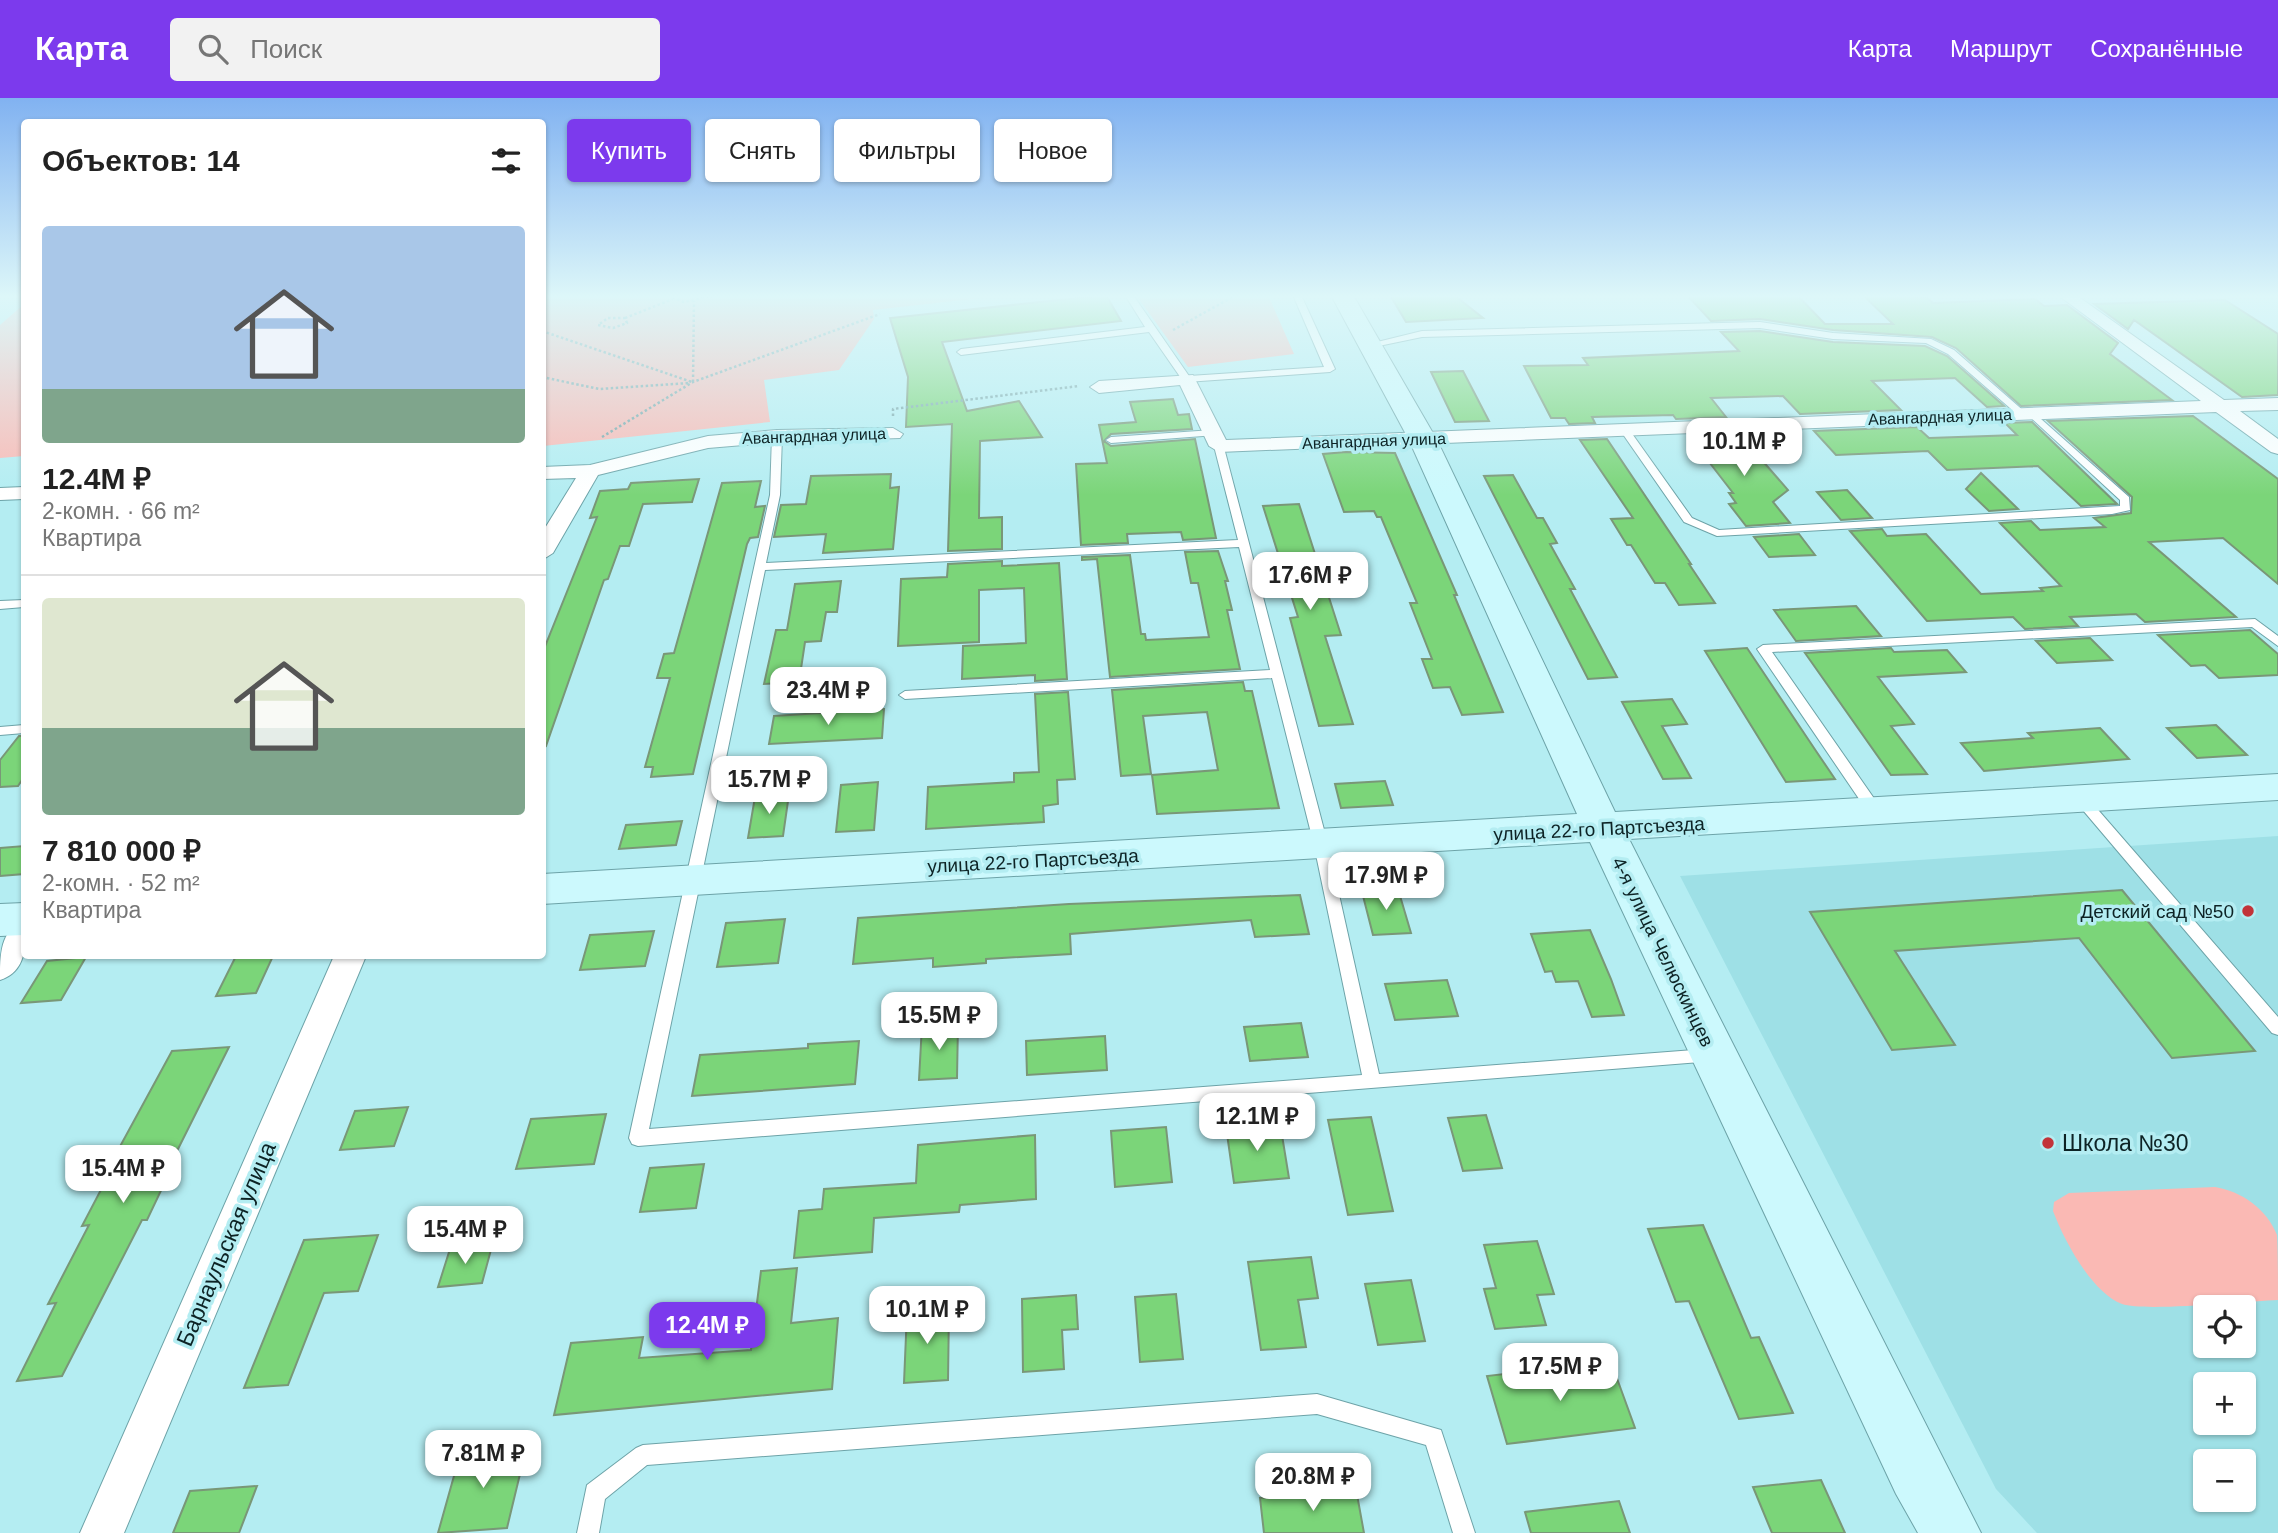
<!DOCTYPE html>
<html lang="ru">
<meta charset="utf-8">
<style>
:root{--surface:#fff;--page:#f2f2f2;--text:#222;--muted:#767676;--line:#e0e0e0;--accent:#7c3aed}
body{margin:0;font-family:Helvetica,sans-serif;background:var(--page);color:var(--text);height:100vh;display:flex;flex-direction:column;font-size:26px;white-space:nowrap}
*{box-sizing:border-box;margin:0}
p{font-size:23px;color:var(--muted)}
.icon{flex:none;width:38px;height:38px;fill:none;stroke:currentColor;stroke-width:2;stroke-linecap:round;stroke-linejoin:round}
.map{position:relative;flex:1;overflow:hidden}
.sheet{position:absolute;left:21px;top:21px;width:525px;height:840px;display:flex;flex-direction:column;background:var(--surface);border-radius:7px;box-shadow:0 2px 5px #0004}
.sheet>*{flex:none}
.top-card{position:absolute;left:567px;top:21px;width:665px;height:63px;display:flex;gap:14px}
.fabs{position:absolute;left:2193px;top:1197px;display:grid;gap:14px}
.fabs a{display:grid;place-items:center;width:63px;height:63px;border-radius:7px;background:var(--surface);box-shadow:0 2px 5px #0004;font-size:35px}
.price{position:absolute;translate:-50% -60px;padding:0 16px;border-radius:14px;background:#fff;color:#222;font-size:23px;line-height:46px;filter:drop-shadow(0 2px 4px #0008)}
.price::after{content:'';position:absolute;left:50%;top:42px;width:21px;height:16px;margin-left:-10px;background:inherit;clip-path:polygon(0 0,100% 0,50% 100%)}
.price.current{background:var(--accent);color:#fff}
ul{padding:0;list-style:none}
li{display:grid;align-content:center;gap:14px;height:371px;padding:0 21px}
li+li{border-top:2px solid var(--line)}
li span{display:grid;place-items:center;height:217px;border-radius:7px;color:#555}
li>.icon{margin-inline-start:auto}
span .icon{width:126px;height:126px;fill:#fffc;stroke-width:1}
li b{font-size:30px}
h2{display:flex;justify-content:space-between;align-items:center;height:84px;padding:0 21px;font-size:30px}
.chip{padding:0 24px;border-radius:7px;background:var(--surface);box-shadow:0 2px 5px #0004;font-size:24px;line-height:63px}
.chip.current{background:var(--accent);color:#fff}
header{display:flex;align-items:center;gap:42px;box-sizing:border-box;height:98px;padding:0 35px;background:var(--accent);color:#fff}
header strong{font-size:33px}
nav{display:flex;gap:38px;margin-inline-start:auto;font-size:24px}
.search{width:490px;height:63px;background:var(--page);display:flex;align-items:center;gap:18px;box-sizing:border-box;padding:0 24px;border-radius:7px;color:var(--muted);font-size:26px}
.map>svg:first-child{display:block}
.built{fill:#9ee0e6;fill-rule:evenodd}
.green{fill:#fab9b4}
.building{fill:#7bd579;stroke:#799777;stroke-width:2}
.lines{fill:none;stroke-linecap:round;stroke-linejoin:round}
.lane-casing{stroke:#6da3a8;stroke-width:2}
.street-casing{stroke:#6da3a8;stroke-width:2}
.secondary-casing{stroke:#6da3a8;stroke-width:2}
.path{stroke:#78a5a9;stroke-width:2.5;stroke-dasharray:2.5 2.5;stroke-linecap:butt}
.lane{fill:#fff;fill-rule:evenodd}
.street{fill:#fff;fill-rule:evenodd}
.secondary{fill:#ccf9fd;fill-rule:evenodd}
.poi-dot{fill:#c23339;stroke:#b4edf2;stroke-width:2.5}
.labels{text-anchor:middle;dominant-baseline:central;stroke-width:7;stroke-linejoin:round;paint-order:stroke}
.far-street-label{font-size:16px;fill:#0d2325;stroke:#b4edf2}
.street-label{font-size:19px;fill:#0d2325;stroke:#b4edf2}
.poi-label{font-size:19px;fill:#0d2325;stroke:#b4edf2;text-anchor:end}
.near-poi-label{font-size:23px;fill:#0d2325;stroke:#b4edf2;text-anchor:start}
.near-street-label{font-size:23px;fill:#0d2325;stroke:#b4edf2}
</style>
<header>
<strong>Карта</strong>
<div class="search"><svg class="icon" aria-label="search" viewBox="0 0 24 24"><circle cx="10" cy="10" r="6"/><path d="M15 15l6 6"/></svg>Поиск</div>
<nav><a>Карта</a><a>Маршрут</a><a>Сохранённые</a></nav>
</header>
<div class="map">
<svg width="2278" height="1435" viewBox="0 0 2278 1435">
<rect width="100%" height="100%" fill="#b4edf2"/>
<!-- built -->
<path class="built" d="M2278,738V1435H2037L1996,1391L1680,778ZM2205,1209H2244V1248H2205ZM2205,1286H2244V1325H2205ZM2205,1363H2244V1402H2205Z"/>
<!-- green -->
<path class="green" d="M542,197H1008L873,212L874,221L839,272L764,282L770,324L543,348Z
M1136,197H1268L1294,256L1188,269Z
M24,206V358L0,360V227Z
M2215,1089C2241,1093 2267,1111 2277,1137C2278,1150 2278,1186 2278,1202C2247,1203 2145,1214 2122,1206C2091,1194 2064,1142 2053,1113L2054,1104L2069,1095Z"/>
<!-- building -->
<path class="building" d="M1106,197L1121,223L942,244L967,313L1019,303L1042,339L980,343L979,420L1002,419V451L948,453L952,326L906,329L908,279L890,220Z
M1390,197H1454L1483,220L1406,224Z
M1687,197H1797L1825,226H1893L1863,197L1926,199L1933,205L2035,201L2044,208L2067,207L2118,245L2110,256L2172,302L2021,308L1956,250L1932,239L1833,232L1760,221L1711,223Z
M2225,202L2278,236V297L2242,299L2134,222L2128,231L2094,206Z
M1760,233L1833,244L1925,248L1947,258L2004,308L1987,309L1955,280L1872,283L1901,312L1800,316L1783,298L1711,300L1726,319L1676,321L1673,317L1592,319L1595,325L1569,326L1565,320H1551L1524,268L1588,267L1583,260L1739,253L1721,234Z
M1463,273L1489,323L1455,324L1431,274Z
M1173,301L1178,317L1189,316L1192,331L1111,336L1104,343L1111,348L1195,341L1216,440L1183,442L1181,434L1127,436L1128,445L1081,447L1076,366L1107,365L1099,327L1136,324L1130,304Z
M2193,318L2278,381V486L2223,440L2149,444L2236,519L2145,524L2136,516L2070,519L2078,528L2025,531L2013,519L1927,523L1850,433L1882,431L1887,438L1926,436L1981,496L2043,493L2040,490L2061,488L2000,425L2031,423L2040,432L2105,429L2094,420L2131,415L2132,399L2048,323Z
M2032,324L2117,406L2081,408L2038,368L1947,372L1928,353L1836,357L1814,333L1917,329L1929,340L2017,337L2005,325Z
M1739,336L1788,392L1773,404L1790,425L1746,428L1729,406L1736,405L1729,395H1733L1689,338Z
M1607,341L1691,466H1689L1715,505L1679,507L1665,485H1655L1631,447H1627L1611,421L1633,420L1580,342Z
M1346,354L1395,355L1457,497H1454L1503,614L1462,617L1450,589L1433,590L1422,561H1432L1410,505H1417L1381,419H1377L1374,413L1344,414L1323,356Z
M1981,375L2018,411L1989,413L1966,391Z
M891,376L890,390L899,389L893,451L823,455L826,436L774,439L781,407L806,406L811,378Z
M1513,377L1537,420H1543L1557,445L1550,446L1575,491H1570L1617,579L1588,581L1484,378Z
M699,381L692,404L643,406L629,448H620L608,481L604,482L546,648L542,647V556L597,419L590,420L600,393L628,391L631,385Z
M761,383L755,409L765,408L758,439L750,440L747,446L693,676L651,679L653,669H645L670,580H657L664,556L674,555L722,385Z
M1847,392L1872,420L1841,422L1817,394Z
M1299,406L1341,537L1325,538L1353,626L1319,628L1290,520L1298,519L1263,408Z
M1799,436L1815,457L1769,459L1754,439Z
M1218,453L1228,483H1225L1232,512H1227L1240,571L1110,579L1097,461L1082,462V459L1130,457L1141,536H1145L1146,542L1209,539L1198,485H1191L1185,454Z
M1002,463V468L1059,465L1067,581L1035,583V577L962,581L963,548L1026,545L1024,490L979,492V544L898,548L901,481L947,479L948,466Z
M841,483L837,514H826L821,543L805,544L799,584L764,586L776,532H787L795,486Z
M1856,508L1881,538L1796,543L1774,512Z
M2250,532L2278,556V577L2219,580L2205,567L2191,568L2158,537Z
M2090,540L2112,562L2057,565L2036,543Z
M1747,550L1816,653L1835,681L1786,684L1705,553Z
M1891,550L1894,554L1947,552L1966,574L1878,579L1914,626L1891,628L1927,676L1891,677L1805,555Z
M1243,584L1245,593H1252L1279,710L1157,716L1152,677L1218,672L1207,614L1143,618L1151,676L1121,678L1112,592Z
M1068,594L1075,681L1057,682L1058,706L1043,708L1044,724L926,731L928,689L1014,684V675L1039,674L1035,596Z
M1672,601L1687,626L1662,628L1691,680L1663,681L1622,604Z
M884,611L882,640L769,646L774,618Z
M2216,627L2247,657L2197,660L2167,630Z
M2100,630L2129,661L1984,673L1961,645L2033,640L2028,635Z
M24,638V679L18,688L0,689V662L19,638Z
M1385,683L1393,707L1341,710L1335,686Z
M878,684L874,732L836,734L841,687Z
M789,696L783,738L748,740L755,699Z
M682,723L676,747L619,751L626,727Z
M24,748V776L0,778V750Z
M1398,791L1411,835L1373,837L1362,794Z
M2122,792L2255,953L2172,960L2079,840L1895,853L1955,947L1892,952L1810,814Z
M1300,797L1309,836L1255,839L1251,822L1070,836L1071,856L986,861V865L933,869V860L853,866L858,820L1069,806Z
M785,821L778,865L717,869L726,825Z
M1590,832L1611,881L1624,917L1592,919L1578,883L1556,884L1552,873L1545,874L1531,836Z
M654,833L645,868L580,872L590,837Z
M236,858H273L256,895L216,898Z
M86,859L61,902L21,905L47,863Z
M1447,882L1458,918L1395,922L1385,886Z
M958,925L957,980L919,982L922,927Z
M1301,925L1308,959L1250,963L1244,929Z
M1105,938L1107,972L1027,977L1026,943Z
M859,943L855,986L692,998L700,957L808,950V946Z
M229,949L162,1083L166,1082L147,1122H142L62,1278L17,1283L56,1205L48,1206L89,1127L82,1128L115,1065H111L172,953Z
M408,1009L394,1048L340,1052L355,1013Z
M606,1016L594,1066L516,1071L531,1021Z
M1486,1017L1502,1070L1463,1073L1448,1020Z
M1371,1019L1393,1113L1348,1117L1328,1022Z
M1280,1025L1289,1080L1234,1085L1226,1029Z
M1166,1029L1172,1084L1115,1089L1111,1033Z
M1035,1037L1036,1101L960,1107L959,1114L874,1120L872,1154L794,1160L799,1113L822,1111L824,1091L916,1085L918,1047Z
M704,1066L696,1110L640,1114L650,1070Z
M1703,1127L1751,1240L1759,1239L1793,1315L1739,1321L1689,1203L1676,1204L1648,1131Z
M378,1137L358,1193L324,1195L288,1287L244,1290L304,1142Z
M1537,1143L1554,1196L1537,1197L1546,1227L1495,1231L1484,1191L1496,1190L1484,1147Z
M492,1148L482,1185L438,1189L450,1151Z
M1311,1159L1318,1200L1298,1202L1306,1249L1261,1252L1248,1164Z
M797,1170L791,1225L838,1220L832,1291L554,1317L571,1245L643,1239L639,1260L751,1252L761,1173Z
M1411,1182L1425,1243L1378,1247L1365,1186Z
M1176,1196L1183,1261L1140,1264L1135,1199Z
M1076,1197L1078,1231L1062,1232L1064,1271L1023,1274L1022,1201Z
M949,1211L948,1282L904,1285L907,1214Z
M1611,1264L1635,1330L1507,1346L1487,1278Z
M527,1347L507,1430L438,1435L461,1353Z
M1821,1382L1845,1435H1772L1753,1389Z
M257,1388L239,1435H173L190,1393Z
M1356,1391L1364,1435H1264L1260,1400Z
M1619,1403L1630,1435H1531L1525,1414Z"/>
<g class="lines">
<defs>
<path id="lane" d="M1125,197H1133L1189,278L1324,269L1293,197H1301L1335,271L1330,274L1186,284L1183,283L1149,234L961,257L957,254L961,251L1145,229Z
M1760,224L1833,235L1931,241L1954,252L2026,315L2018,317L1948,256L1926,245L1833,241L1760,230L1422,239L1369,250L1365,247L1422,233Z
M2031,312L2129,399L2130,412L2112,416L1717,438L1684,424L1620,332L1628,330L1692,420L1719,432L2120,408V402L2028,317V313Z
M1213,332L1218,335L1216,337L1111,345L1106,342L1111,339Z
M777,335L782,338L780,397L766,465L1238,442L1214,348L1223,346L1328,747L1379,976L1707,951L1713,953L1715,958L1713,963L638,1048L632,1046L629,1040L770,397L772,338ZM1239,449L1270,572L905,593L899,597L905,601L1272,580L1314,747L1362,977L649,1031L765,472Z
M0,503L24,502V509L0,511Z
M2255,521L2278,538V548L2252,529L1772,554L1880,709L1882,713L1875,718L1870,717L1757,551L1763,547Z
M24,627V635L0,637V629Z
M2081,696L2086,698L2278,919V937L2272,935L2076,704L2074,701L2076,698Z
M1317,1296L1441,1332L1475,1435H1453L1426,1347L1317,1316L647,1367L605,1401L599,1435H577L587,1387L636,1350L643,1347Z"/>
<path id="street" d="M2058,197H2076L2224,302L2278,300V312L2240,313L2278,341V356L2271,354L2216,314L1219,354L1209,348L1180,287L1099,295L1090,289L1099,283L1193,277L1226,342L2201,303Z
M893,330L903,336L900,340L777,344L708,350L598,377L553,455L542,462V435L576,380L542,381V369L590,367L708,338L777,332Z
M24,389V401L0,402V390Z
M24,823C26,847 27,873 0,882C0,857 0,832 24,823Z
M334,858H366L124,1435H80Z"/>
<path id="secondary" d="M1331,197H1353L1437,342L1615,714L2278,676V702L1629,741L1981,1435H1918L1896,1396L1590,744L542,806V776L1577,716L1409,342Z
M24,805V837L0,838V806Z"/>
</defs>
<!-- lane casing -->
<use href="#lane" class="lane-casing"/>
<!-- street casing -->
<use href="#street" class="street-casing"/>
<!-- secondary casing -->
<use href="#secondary" class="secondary-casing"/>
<!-- path -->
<path class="path" d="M542,197H546
M668,197L684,204L715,197
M608,220H625L627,225L613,230L598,227Z
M625,220L673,201
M1173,232L1236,197
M542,233L692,284
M542,279L599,291L689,285
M693,284L694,203
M893,318V311L1079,288
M602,339L693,284L880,216"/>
<!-- lane -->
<use href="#lane" class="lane"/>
<!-- street -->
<use href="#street" class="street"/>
<!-- secondary -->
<use href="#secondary" class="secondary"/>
</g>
<!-- sky -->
<linearGradient id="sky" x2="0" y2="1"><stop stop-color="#81b2f1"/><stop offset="0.5" stop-color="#ddf7f9"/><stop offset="1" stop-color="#ddf7f9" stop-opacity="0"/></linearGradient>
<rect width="2278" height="397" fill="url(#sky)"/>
<!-- markers -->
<g class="poi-dot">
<circle cx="2248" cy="813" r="7"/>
<circle cx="2048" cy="1045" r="7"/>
</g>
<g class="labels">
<!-- far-street labels -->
<g class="far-street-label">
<text transform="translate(1940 319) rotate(-2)">Авангардная улица</text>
<text transform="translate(814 338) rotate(-2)">Авангардная улица</text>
<text transform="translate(1374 343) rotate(-2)">Авангардная улица</text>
</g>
<!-- street labels -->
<g class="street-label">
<text transform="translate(1599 731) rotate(-3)">улица 22-го Партсъезда</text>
<text transform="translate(1033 763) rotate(-3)">улица 22-го Партсъезда</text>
<text transform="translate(1663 854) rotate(64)">4-я улица Челюскинцев</text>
</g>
<!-- poi labels -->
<g class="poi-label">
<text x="2234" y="813">Детский сад №50</text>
</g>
<!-- near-poi labels -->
<g class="near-poi-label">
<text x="2062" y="1045">Школа №30</text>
</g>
<!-- near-street labels -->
<g class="near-street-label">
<text transform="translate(226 1146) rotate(-67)">Барнаульская улица</text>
</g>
</g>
</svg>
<div class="fabs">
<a><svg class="icon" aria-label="locate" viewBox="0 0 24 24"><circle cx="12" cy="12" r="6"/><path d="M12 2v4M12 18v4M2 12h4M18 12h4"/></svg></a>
<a>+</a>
<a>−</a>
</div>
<b class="price" style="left:1744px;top:380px">10.1M ₽</b>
<b class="price" style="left:1310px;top:514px">17.6M ₽</b>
<b class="price" style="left:828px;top:629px">23.4M ₽</b>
<b class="price" style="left:769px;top:718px">15.7M ₽</b>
<b class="price" style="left:1386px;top:814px">17.9M ₽</b>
<b class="price" style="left:939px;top:954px">15.5M ₽</b>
<b class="price" style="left:1257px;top:1055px">12.1M ₽</b>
<b class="price" style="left:123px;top:1107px">15.4M ₽</b>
<b class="price" style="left:465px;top:1168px">15.4M ₽</b>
<b class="price" style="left:927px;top:1248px">10.1M ₽</b>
<b class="price current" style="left:707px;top:1264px">12.4M ₽</b>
<b class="price" style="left:1560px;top:1305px">17.5M ₽</b>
<b class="price" style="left:483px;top:1392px">7.81M ₽</b>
<b class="price" style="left:1313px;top:1415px">20.8M ₽</b>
<div class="top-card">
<a class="chip current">Купить</a>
<a class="chip">Снять</a>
<a class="chip">Фильтры</a>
<a class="chip">Новое</a>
</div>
<section class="sheet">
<h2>Объектов: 14<svg class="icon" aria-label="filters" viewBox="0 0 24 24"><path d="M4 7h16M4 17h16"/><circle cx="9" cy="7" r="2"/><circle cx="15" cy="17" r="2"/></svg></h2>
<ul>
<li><span style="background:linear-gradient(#a9c7e8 75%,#7fa58c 0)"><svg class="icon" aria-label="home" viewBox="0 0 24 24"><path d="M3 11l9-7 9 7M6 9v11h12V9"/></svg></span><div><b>12.4M ₽</b><p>2-комн. · 66 m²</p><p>Квартира</p></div></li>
<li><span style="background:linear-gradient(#dfe7d0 60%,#7fa58c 0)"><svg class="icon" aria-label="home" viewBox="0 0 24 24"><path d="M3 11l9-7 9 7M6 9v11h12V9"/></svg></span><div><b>7 810 000 ₽</b><p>2-комн. · 52 m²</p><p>Квартира</p></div></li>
</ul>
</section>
</div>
